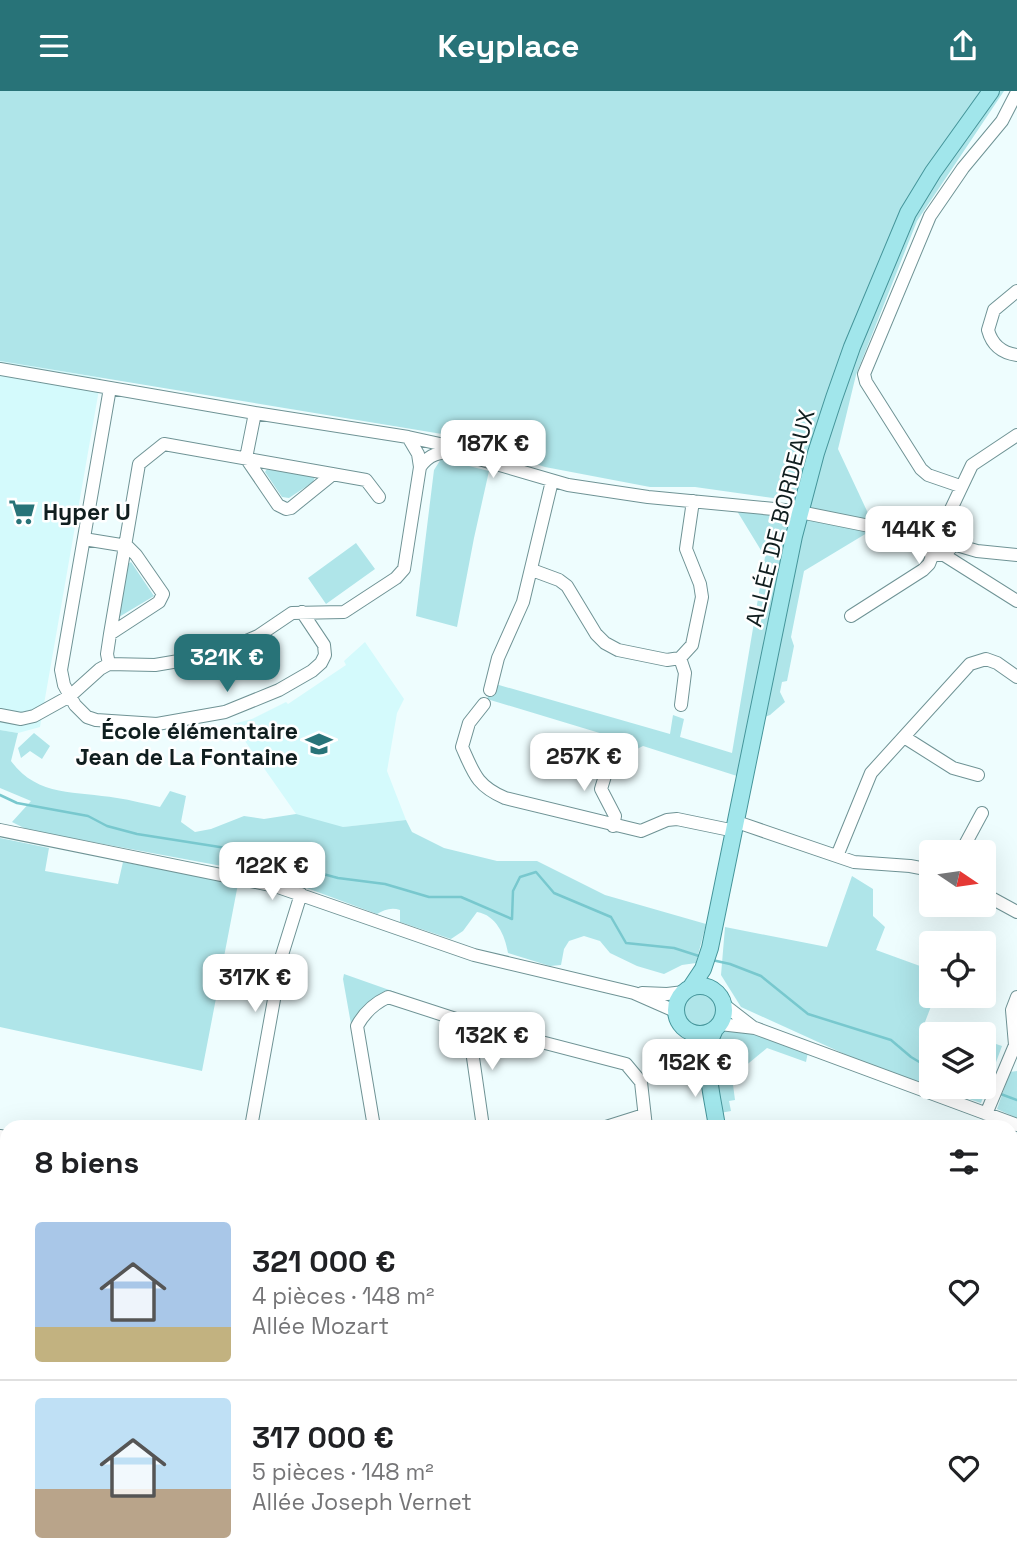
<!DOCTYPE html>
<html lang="fr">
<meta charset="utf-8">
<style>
:root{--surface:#fff;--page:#f2f2f2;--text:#202124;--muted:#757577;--line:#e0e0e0;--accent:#287378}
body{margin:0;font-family:"Space Grotesk",sans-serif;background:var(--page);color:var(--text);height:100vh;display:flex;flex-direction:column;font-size:26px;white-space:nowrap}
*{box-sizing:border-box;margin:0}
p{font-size:23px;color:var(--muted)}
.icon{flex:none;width:38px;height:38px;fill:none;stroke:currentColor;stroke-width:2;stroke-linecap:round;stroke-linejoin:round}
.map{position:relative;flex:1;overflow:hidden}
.sheet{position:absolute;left:0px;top:1029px;width:1018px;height:448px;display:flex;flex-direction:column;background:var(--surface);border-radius:21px 21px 0 0;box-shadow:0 7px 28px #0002}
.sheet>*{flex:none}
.needle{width:46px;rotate:103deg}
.tools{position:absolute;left:919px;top:749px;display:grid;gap:14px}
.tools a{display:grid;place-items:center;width:77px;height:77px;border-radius:7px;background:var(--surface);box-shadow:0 7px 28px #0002;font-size:35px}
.price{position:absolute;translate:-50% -60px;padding:0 16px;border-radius:14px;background:#fff;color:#222;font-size:23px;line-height:46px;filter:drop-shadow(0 2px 4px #0008)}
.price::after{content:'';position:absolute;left:50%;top:42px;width:21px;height:16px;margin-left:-10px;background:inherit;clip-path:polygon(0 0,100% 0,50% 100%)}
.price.selected{background:var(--accent);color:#fff}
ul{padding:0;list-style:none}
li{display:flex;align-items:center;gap:21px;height:175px;padding:0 35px}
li+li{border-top:2px solid var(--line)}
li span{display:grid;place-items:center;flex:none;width:196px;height:140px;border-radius:7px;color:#555}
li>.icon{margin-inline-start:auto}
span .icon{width:84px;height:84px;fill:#fffc;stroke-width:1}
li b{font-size:30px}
h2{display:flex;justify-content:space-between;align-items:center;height:84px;padding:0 35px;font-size:30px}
header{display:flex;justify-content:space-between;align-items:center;height:91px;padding:0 35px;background:var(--accent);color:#fff;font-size:32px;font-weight:700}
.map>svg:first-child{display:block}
.built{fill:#d4fafc}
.green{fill:#afe5e9}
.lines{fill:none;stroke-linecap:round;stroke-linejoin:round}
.stream{stroke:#78c8ce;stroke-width:2.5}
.minor-casing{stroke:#6f9395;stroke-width:14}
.major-casing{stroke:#45959a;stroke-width:18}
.minor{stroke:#fff;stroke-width:12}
.major{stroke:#a1e6eb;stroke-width:16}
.labels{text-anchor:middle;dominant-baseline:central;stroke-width:5;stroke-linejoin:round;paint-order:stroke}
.poi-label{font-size:23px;font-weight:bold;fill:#101e1f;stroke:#fff;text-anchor:start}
.street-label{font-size:23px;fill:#101e1f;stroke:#fff}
</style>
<header><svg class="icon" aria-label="menu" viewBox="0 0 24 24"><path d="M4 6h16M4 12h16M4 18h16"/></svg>Keyplace<svg class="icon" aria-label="share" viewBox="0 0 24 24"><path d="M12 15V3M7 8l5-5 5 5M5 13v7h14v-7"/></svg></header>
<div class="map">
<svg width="1017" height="1477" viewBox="0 0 1017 1477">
<rect width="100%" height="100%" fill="#eefdfe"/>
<!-- built -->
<path class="built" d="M0,270L101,287L40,636L18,642L0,639Z
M365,551L404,608L397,622L387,680L406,729L308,740L233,633L252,628L286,611L288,613L346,574L344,570Z"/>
<!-- green -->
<path class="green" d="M0,0H1004L917,130L856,284L838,358L874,435L872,439L804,480L791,546L794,555L787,590L782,591L780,601L785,611L770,624L757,629L802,411L695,396H650L545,376L448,344L0,270Z
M441,368L489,380L474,447L457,536L416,525L434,379Z
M267,378L315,386L313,391L289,407L282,406L265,381Z
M737,420L794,425L746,659L737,685L643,655L631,661L627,669L622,667L626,650L487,608L492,592L670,643L673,624L684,628L680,646L732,662L765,466Z
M356,452L375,478L326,513L308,487Z
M131,471L154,505L119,526L128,473Z
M0,639L18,642L11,670C37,706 76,700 117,707C131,709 146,713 160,716L170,700L186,705L181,731L195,741L211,738L244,725L264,728L296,723L343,736L406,729L412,741L444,757L497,770H537L605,804L706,833L696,872L682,874L664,883L637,875L610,862L600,850L584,845L569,850L564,858L561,874L550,875L508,862C505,844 496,824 477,821L463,840L451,848L400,831V819C391,816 384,819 377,823L304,796L238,778L28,739L12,731L31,710L0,697Z
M34,642L50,655L42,668L30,660L21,667L18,657Z
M0,747L49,757L45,780L118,793L123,771L238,793L202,980L0,936Z
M852,785L873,798V825L885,836L876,859L931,879V905H935L925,931L964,943H931V995L862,971L741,916L721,884L725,836L827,856Z
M344,883L395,901C372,907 365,913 351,933L343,888Z
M680 918a19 19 0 1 1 38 0a19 19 0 1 1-38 0Z
M725,937L752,941L808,961L806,971L767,957L732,986L735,1009L729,1010L731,1020L720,1022L714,956L717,943Z
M984,949L1002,955L981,1012L933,996H984Z
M1017,980V1027L997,1018L1010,981Z"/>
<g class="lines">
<!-- stream -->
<path class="stream" d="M0,704L17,712L88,725L107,735L137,743L226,757L338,787L385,793L429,806H461L512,828L513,800L520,786L536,781L554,802L611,826L626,852L674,857L702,866
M712,869L730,873L761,885L808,923L891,949L911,966L931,978
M978,996L991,1000
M998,1002L1017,1009"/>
<defs>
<path id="minor" d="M1017,200L994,219L988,239C992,254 1002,262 1017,264
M0,278L255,322L246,367L278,414L286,418L291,417L333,383
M110,297L61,579L64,594L75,614L87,626L96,629L157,633L225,621L279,599L312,580L321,572L325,564L324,554L302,521
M255,322L408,346L418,363L420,376
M408,346L440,353L454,360
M960,395L928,384L921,378L866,291L864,283L930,125L963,77L1002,30L1017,1
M923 449a15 15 0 1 1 30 0a15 15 0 1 1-30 0Z
M943,435L972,374L1017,344
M84,448L127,455L136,464L163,503L159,511L110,543L139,373L164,353L366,389L379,406
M953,453L977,460L1017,464
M944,464L1017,510
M532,479L559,489L567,495L596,543L605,552L618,559L667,569L680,567L692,554L702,506L700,493L686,458L693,410
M851,525L923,479L929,473L933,463
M680,567L685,582L681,614
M109,573L107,563L110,543
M490,599L498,567L523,511L552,390
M484,613L469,632L462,656C474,683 477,695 505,707L641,740L667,729L677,728L735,740
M0,624L21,628L34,625L70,605L100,578L109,573L155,574L214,564L258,545L292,522L344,521L396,487L404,478L420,376C429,363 439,361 455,361L568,394L648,406L795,420L924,446
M904,646L953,677L978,684
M608,675L601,698L615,725L613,735
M737,731L854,771L910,775L931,779
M0,739L275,795L474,864L634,902L675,920
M961,761L982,722
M837,765L871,682L970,573L986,568L997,572L1017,586
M984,803L1017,821
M642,902L667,903L684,901
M723,913L754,937
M468,932L483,1036
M720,933L755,937L1017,1034
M986,1023L1015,954L1012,919L1017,906
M251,1036L282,864L301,803
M374,1036L357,935C364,922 375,912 388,906L468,932L626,973L641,991L646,1036
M606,1036L644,1024
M0,1045L7,1046
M0,1165L7,1167
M0,1341L7,1343
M1012,1430L1017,1420
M0,1451L7,1453
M75,1470L107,1477
M454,1470L456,1477
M522,1470L536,1477
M626,1470L632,1477
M999,1470L1012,1477
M367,1477L369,1470
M584,1477L596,1470
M667,1477L671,1470
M900,1477L904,1470"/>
<path id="major" d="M676 919a24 24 0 1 1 48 0a24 24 0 1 1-48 0Z
M691,896L703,878L710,857L794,445L816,362L834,307L852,256L908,122L933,81L991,0
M715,938C700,966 713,1006 717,1036
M770,1470L771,1477"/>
</defs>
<!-- minor casing -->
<use href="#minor" class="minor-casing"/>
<!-- major casing -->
<use href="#major" class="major-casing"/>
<!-- minor -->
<use href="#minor" class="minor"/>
<!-- major -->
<use href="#major" class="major"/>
</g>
<!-- icons -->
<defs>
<symbol id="supermarket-bare" viewBox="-9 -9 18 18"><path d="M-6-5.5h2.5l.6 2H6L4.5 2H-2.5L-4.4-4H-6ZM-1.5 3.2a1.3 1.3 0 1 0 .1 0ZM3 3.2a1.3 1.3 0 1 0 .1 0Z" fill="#287378" stroke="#fff" stroke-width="2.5" paint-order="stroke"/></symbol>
<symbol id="school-bare" viewBox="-9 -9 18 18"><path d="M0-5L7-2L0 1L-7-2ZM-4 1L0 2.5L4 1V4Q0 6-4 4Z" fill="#287378" stroke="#fff" stroke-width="2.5" paint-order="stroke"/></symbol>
</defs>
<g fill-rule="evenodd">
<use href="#supermarket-bare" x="3" y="402" width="38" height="38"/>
<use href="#school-bare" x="300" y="634" width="38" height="38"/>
</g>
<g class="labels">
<!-- poi labels -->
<g class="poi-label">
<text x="43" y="421">Hyper U</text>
<text x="298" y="640" text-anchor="end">École élémentaire<tspan x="298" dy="26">Jean de La Fontaine</tspan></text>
</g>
<!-- street labels -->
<g class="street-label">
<text transform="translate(780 427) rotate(-76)">ALLÉE DE BORDEAUX</text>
</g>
</g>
</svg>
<div class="tools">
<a><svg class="needle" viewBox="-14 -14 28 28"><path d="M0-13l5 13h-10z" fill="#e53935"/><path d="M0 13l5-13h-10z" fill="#757577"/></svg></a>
<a><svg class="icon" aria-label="locate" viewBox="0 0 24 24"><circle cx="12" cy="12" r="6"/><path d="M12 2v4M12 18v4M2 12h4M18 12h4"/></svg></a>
<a><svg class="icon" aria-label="layers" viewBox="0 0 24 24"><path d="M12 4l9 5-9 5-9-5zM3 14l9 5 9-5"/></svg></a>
</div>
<b class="price" style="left:493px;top:389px">187K €</b>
<b class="price" style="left:919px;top:475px">144K €</b>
<b class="price selected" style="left:227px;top:603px">321K €</b>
<b class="price" style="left:584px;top:702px">257K €</b>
<b class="price" style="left:272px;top:811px">122K €</b>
<b class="price" style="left:255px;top:923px">317K €</b>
<b class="price" style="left:492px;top:981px">132K €</b>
<b class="price" style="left:695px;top:1008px">152K €</b>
<section class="sheet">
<h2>8 biens<svg class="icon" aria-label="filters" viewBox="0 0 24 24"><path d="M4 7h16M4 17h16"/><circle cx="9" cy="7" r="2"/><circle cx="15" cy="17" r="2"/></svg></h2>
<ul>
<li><span style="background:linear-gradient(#a9c7e8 75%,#c2b280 0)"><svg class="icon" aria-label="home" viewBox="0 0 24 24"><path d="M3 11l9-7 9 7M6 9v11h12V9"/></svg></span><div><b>321 000 €</b><p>4 pièces · 148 m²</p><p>Allée Mozart</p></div><svg class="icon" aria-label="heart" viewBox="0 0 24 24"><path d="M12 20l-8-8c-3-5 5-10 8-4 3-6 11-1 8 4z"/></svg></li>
<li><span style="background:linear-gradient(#bfe0f5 65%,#b9a48a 0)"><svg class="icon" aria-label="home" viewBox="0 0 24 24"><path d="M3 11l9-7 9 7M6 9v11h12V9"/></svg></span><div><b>317 000 €</b><p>5 pièces · 148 m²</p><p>Allée Joseph Vernet</p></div><svg class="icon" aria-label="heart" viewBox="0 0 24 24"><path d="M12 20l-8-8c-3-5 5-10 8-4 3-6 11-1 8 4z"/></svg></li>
</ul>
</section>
</div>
